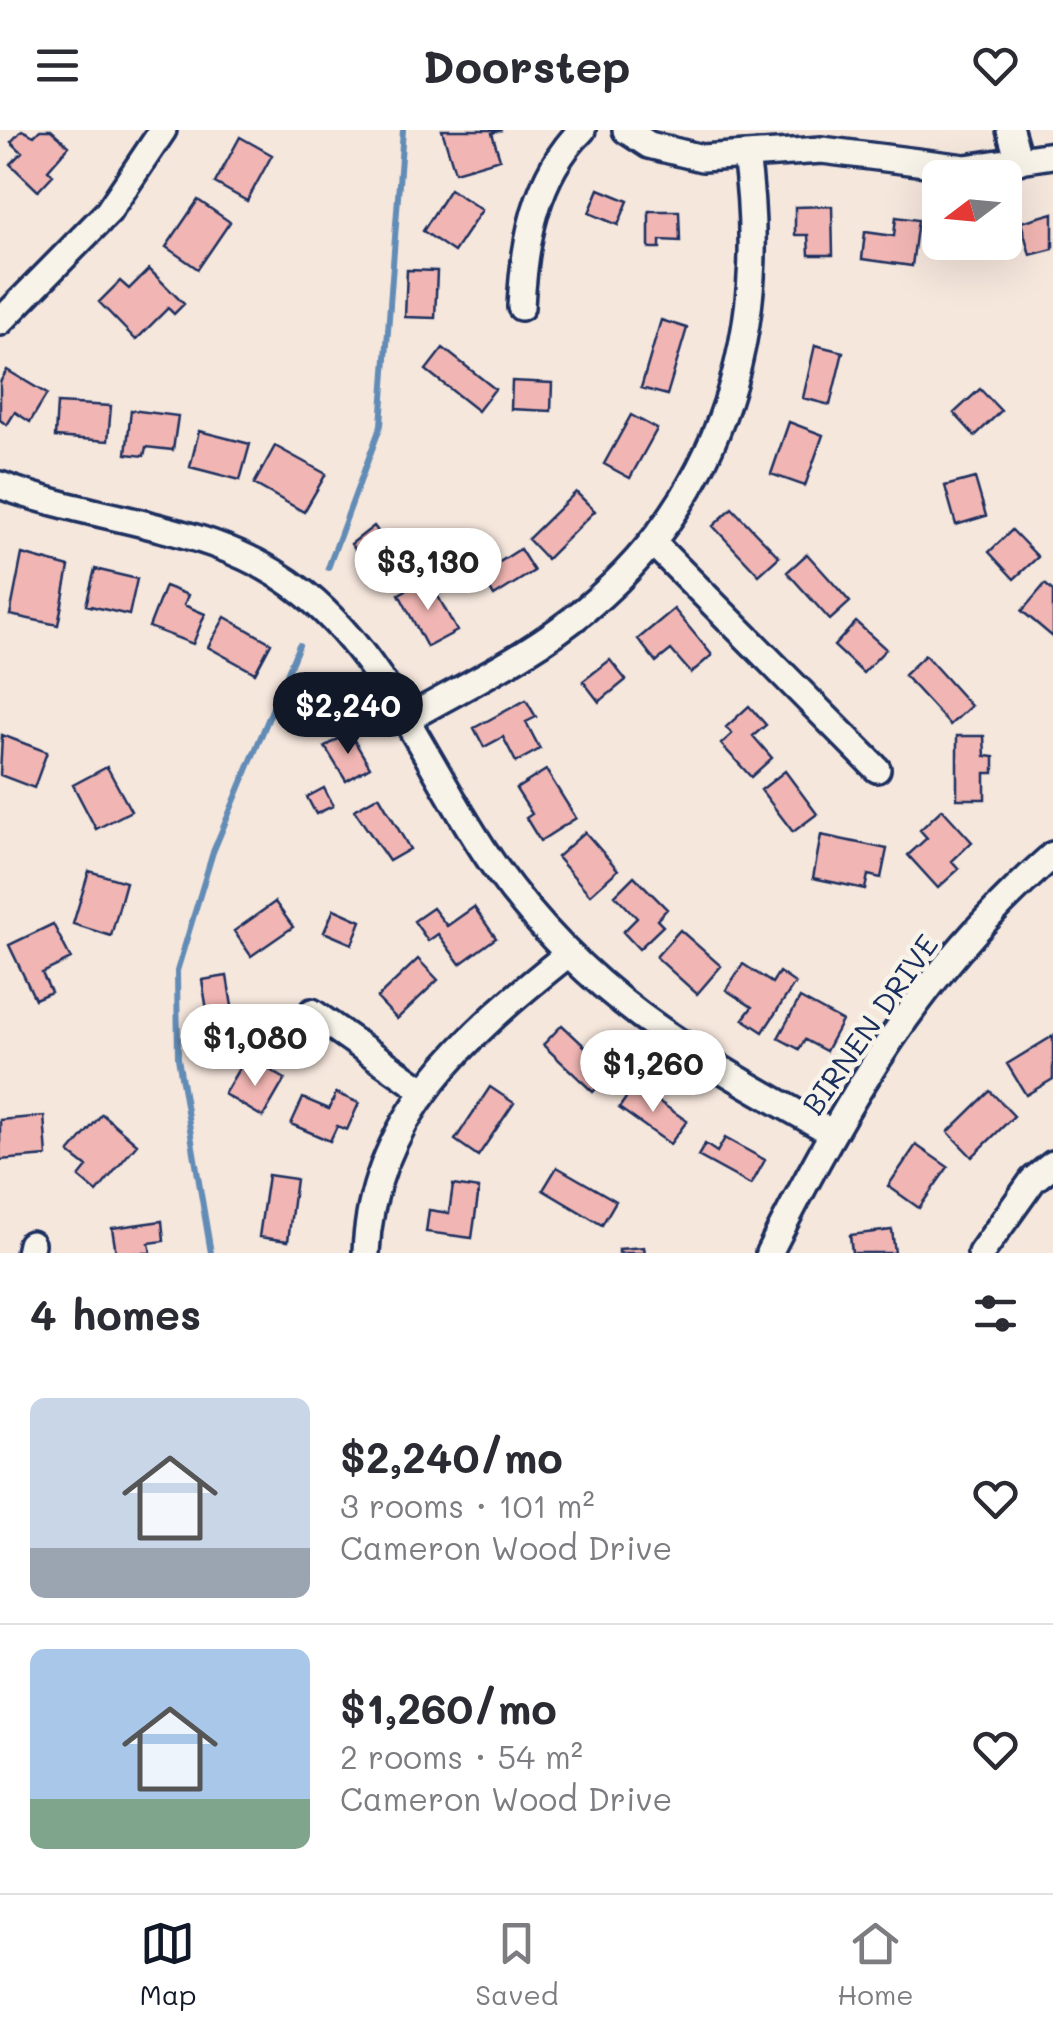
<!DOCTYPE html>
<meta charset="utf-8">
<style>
:root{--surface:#fff;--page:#f2f2f3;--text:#2b2b33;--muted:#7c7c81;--line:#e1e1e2;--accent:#111827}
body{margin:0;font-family:Mali,sans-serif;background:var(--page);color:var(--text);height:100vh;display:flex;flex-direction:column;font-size:38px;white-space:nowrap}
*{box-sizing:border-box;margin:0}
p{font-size:32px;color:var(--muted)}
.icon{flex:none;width:55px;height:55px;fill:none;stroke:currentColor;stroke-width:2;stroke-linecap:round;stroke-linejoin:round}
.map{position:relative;height:1123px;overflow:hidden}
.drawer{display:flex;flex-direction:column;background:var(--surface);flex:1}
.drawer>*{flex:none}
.needle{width:65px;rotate:254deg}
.controls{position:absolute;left:922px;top:30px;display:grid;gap:20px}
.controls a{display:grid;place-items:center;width:100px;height:100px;border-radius:15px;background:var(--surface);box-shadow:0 10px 40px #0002;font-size:50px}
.price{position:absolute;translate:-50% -85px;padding:0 22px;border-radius:35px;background:#fff;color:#222;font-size:32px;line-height:65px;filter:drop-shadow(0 2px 5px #0008)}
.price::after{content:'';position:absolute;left:50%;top:60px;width:30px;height:22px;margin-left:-15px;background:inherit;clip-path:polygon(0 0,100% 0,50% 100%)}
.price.active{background:var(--accent);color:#fff}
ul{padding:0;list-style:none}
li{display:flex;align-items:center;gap:30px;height:250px;padding:0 30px}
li+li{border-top:2px solid var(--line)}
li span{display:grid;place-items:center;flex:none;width:280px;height:200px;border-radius:15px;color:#555}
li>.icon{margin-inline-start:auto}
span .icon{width:120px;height:120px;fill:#fffc;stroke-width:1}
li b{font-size:42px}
h2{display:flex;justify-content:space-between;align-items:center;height:120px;padding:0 30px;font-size:42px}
header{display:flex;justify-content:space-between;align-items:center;height:130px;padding:0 30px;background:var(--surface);font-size:45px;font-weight:700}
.tabs{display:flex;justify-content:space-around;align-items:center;height:140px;border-top:2px solid var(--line);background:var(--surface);font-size:28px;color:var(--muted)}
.tabs a{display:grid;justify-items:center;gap:5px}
.tabs .active{color:var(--accent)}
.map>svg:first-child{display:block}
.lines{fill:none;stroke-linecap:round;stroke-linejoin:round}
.stream{stroke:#628cb6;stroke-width:6}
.building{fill:#f1b6b3;stroke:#1b2f5e;stroke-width:2.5}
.minor-casing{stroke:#1b2f5e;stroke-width:32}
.minor{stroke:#f7f3e8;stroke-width:25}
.labels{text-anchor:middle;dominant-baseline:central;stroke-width:9;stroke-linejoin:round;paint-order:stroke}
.street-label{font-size:30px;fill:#1b2f5e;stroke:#f7f3e8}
</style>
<header><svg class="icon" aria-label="menu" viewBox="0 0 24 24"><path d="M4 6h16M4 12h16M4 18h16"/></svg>Doorstep<svg class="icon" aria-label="heart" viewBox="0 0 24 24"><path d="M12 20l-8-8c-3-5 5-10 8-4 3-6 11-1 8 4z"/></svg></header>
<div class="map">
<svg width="1053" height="1123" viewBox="0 0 1053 1123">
<rect width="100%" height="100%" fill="#f6e7dd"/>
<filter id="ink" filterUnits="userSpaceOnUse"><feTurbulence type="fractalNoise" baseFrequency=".01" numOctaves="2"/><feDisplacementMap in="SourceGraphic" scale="20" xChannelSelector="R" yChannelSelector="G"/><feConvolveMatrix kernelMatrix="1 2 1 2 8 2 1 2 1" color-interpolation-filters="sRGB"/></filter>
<g filter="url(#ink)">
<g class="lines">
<!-- stream -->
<path class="stream" d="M328,438L381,295L403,0
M211,1123L178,928L177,841L213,722L299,515"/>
</g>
<!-- building -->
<path class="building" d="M22,0L34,6L40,0H51L69,16L48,40L53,45L38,61L10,34L22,22L11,12Z
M442,0H502L492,3L500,29L455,42Z
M240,7L272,25L247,71L215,53Z
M450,59L482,80L454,122L423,101Z
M599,59L628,71L618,95L589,83Z
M198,70L230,92L198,139L166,117Z
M832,76L833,125H809L808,105H795V77Z
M649,81H679L680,111L660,110V118H649Z
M1053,83V119L1030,125L1021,92Z
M896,87L918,90L912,136L862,129L865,102L894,106Z
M942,112H984L983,129L942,127Z
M149,139L184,174L174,184L168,178L136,210L99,172L120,151L129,159Z
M407,140L437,141L435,188L405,187Z
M661,190L687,198L667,265L641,258Z
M815,215L843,222L830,275L803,268Z
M443,218L495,259L478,281L426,240Z
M7,240L47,264L30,292L15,282L7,295L0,290V252Z
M512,251L552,253L551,281L511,279Z
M980,259L1001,281L975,306L954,283Z
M57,273L111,276L108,311L55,307Z
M131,280L178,286L173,320L146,317L144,326L126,324Z
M631,285L657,299L630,348L604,334Z
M789,292L823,305L805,356L771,344Z
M199,301L250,314L240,350L190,337Z
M275,316L326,344L304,382L254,354Z
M975,348L986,386L956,395L945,356Z
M576,362L595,381L547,429L528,409Z
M732,378L779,427L759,445L713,396Z
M374,396L402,433L379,450L351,414Z
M1012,400L1038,427L1014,449L989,422Z
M520,419L534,441L494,466L481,444Z
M22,424L69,437L58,495L10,485Z
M807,424L850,472L830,490L787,442Z
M95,439L137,449L129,485L86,475Z
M428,448L457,501L427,517L399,464Z
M1045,454L1053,461V507L1022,481Z
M165,456L188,465L184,475L205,484L193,514L149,497Z
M674,479L712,525L691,543L671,520L656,532L638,509Z
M225,487L271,513L255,543L208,517Z
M856,492L886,519L863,543L834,516Z
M925,525L971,576L950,595L904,545Z
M610,530L626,550L599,572L583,551Z
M298,546L335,575L315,600L278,570Z
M526,570L536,587L526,592L540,619L516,632L503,607L484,617L474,598Z
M749,576L766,595L753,606L772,628L751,647L721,614L732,604L726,597Z
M349,602L370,637L346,651L325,617Z
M2,605L47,622L34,658L0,645Z
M957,606H984L985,626L994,627V643H985V669H957Z
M107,637L131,681L96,699L73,655Z
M546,640L576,688L540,711L526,688L532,684L516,659Z
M785,641L817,684L793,702L761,660Z
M324,658L333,676L316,684L307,667Z
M379,666L410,719L389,731L354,680Z
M942,679L972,712L952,731L959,739L938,758L908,725L927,708L920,700Z
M585,702L618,740L590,765L557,727Z
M821,705L887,719L881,748L868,745L865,759L813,748Z
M89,741L126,752L111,806L73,794Z
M634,746L667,779L657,790L663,796L639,819L623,802L637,788L615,765Z
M275,772L293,797L251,826L234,801Z
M474,777L496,808L460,834L438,804L428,811L414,791L433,778L447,796Z
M334,779L361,791L352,814L324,802Z
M53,794L71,829L42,843L51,862L35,869L9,815Z
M680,800L721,836L697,864L656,827Z
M418,829L438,850L397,889L377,868Z
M743,834L772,853L779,842L795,853L763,902L743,889L752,877L726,860Z
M227,846L238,912L213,916L202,850Z
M800,868L842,891L826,921L805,910L799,919L778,908Z
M562,895L612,942L593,962L543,915Z
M1053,906V949L1026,965L1007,934Z
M241,935L259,946L265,937L285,949L263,987L224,964Z
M635,955L687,991L670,1014L619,978Z
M490,957L514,973L478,1026L455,1010Z
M990,961L1014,986L972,1027L948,1002Z
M336,963L359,973L347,1000L337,996L330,1011L291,994L303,968L329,979Z
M102,984L137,1014L97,1062L79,1047L87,1037L69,1023Z
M44,986L47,1026L0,1030V990Z
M725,1008L765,1030L751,1055L698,1026L705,1014L717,1022Z
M916,1015L948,1037L919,1078L888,1056Z
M557,1037L616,1071L602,1095L543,1060Z
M268,1045L296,1049L288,1111L259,1107Z
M453,1055L479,1059L472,1108L426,1102L429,1080L449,1083Z
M162,1091L164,1111L149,1113L151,1123H116L112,1098Z
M892,1100L895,1123H852L850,1105Z
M644,1117L645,1123H619V1119Z"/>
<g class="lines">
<defs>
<path id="minor" d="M626,0L649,15L702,28L822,20L965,38L1053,25
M1010,0L1019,31
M521,177C524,114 535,46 582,0
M0,192L108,82L163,0
M0,355C102,394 216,392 305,464C391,534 432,648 495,737C589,869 694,925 831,1002
M653,413L877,639
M405,590C466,555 533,524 587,478C724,364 770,197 746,25
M312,882L423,960
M29,1123L31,1114
M366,1123C371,988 469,903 568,824
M769,1123C847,970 921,840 1053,725
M981,1123L1033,1050L1053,1034"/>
</defs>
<!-- minor casing -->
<use href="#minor" class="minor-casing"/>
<!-- minor -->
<use href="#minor" class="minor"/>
</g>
</g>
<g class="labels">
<!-- street labels -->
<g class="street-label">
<text transform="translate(869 894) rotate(-55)">BIRNEN DRIVE</text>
</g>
</g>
</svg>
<div class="controls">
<a><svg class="needle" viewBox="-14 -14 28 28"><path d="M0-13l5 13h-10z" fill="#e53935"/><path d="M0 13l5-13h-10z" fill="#7c7c81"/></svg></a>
</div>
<b class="price" style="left:428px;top:483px">$3,130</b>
<b class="price active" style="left:348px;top:627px">$2,240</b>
<b class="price" style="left:255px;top:959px">$1,080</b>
<b class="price" style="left:653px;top:985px">$1,260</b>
</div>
<section class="drawer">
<h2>4 homes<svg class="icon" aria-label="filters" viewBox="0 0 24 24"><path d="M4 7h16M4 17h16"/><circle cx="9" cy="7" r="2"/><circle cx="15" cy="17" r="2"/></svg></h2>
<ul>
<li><span style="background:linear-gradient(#c9d6e8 75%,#9aa5b1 0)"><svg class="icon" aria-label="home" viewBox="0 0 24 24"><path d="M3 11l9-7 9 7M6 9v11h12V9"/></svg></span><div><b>$2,240/mo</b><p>3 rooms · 101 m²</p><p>Cameron Wood Drive</p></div><svg class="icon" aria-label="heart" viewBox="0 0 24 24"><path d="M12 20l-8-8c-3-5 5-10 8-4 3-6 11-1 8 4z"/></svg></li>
<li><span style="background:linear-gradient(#a9c7e8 75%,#7fa58c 0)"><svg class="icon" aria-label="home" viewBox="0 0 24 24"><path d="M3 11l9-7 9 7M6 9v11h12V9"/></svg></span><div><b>$1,260/mo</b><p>2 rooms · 54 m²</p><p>Cameron Wood Drive</p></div><svg class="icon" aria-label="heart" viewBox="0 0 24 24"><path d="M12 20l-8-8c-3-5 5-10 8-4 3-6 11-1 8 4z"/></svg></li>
</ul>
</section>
<nav class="tabs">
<a class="active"><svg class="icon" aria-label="map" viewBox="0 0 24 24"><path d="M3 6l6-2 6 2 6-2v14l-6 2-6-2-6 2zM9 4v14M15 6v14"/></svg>Map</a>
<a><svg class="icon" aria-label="saved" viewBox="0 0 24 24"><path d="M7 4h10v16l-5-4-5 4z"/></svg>Saved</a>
<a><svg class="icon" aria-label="home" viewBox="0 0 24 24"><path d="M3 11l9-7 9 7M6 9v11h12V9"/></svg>Home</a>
</nav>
